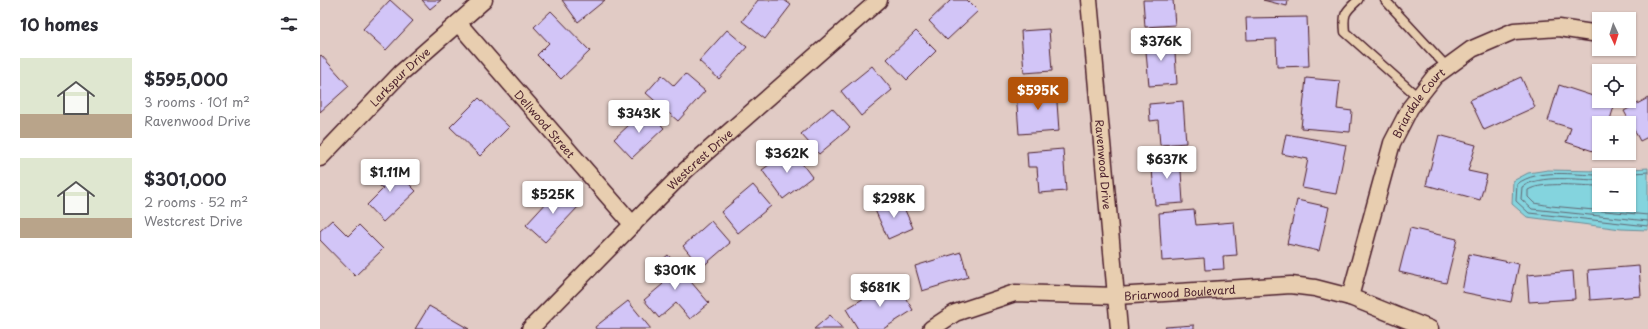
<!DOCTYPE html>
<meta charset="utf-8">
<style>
:root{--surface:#fff;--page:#f7f7f7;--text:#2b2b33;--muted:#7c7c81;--accent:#b45309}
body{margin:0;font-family:"Playpen Sans",sans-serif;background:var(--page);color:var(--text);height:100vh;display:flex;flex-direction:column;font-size:15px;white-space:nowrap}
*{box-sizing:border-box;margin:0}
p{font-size:13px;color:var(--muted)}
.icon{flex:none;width:22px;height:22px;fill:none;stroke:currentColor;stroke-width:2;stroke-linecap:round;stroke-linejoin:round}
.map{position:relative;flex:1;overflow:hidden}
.sheet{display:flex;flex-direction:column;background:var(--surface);width:320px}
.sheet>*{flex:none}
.needle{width:26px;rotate:176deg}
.tools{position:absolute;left:1272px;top:12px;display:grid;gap:8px}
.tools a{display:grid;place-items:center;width:44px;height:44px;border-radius:0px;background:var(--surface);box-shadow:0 1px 3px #0004;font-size:20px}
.price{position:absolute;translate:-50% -34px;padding:0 9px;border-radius:4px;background:#fff;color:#222;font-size:13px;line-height:26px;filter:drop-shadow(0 1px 2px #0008)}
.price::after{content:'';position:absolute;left:50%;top:24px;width:12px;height:9px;margin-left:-6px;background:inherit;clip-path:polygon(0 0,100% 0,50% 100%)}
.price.selected{background:var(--accent);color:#fff}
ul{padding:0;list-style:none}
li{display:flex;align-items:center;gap:12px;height:100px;padding:0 20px}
li span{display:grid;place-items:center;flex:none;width:112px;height:80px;border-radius:0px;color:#555}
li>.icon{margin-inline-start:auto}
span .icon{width:48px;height:48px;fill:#fffc;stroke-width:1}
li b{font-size:17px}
h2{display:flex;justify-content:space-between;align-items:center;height:48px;padding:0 20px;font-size:17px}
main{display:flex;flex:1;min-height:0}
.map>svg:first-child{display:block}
.water{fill:#84d4de;stroke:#6d8c96;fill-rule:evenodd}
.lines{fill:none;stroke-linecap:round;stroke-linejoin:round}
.shore{stroke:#616773;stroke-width:1}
.building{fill:#d2c5f7;stroke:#4a1f2b}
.service-casing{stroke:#4a1f2b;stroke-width:11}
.minor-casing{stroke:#4a1f2b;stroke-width:19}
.service{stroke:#e8ceb0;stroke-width:8}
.minor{stroke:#e8ceb0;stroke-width:16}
.labels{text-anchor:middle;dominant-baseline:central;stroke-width:4;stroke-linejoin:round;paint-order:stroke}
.street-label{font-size:11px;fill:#4a1f2b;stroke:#e8ceb0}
</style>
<main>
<section class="sheet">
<h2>10 homes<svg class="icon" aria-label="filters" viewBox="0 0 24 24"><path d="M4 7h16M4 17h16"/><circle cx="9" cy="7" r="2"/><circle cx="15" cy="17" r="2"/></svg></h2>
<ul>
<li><span style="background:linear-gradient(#dfe7d0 70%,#b9a48a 0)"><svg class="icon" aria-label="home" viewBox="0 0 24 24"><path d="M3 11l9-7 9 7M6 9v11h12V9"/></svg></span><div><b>$595,000</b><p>3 rooms · 101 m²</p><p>Ravenwood Drive</p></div></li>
<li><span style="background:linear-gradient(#dfe7d0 75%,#b9a48a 0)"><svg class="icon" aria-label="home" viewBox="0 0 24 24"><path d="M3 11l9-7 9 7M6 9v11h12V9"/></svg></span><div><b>$301,000</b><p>2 rooms · 52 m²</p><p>Westcrest Drive</p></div></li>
</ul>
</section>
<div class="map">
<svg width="1328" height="329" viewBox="0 0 1328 329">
<rect width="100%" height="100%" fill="#e1cbc5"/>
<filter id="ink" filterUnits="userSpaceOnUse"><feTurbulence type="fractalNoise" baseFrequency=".025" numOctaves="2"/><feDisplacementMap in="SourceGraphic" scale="8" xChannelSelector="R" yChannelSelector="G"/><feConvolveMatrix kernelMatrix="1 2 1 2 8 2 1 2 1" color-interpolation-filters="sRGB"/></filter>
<g filter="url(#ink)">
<!-- water -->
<path class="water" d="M1328,168V230L1301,229L1207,217L1192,204L1193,181L1208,173L1228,170L1280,171ZM1279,175H1309V205H1279Z"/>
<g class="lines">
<!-- shore -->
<path class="shore" d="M1328,172C1312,173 1295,175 1279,175C1253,175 1219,168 1197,184L1196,201L1209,213L1328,226
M1279,180C1258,180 1220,174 1202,187L1201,199L1212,209L1328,221
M1279,186C1261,186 1223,181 1208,190V197L1214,203L1231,206L1328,215"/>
</g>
<!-- building -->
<path class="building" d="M70,0L93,21L66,50L43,29Z
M102,0H121L110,9Z
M242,0H285L258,22Z
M438,0H464L471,5L445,39L422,21Z
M631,0H647L658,11L627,40L609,21Z
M823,0H853L855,25L825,27Z
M943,0H968L967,6Z
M231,11L270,51L241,79L217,55L229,43L214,27Z
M987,17L989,66L957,67L956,39L927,40L926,18Z
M729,29L732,71L704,73L701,31Z
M407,30L427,47L399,79L379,61Z
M596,31L616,51L587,80L567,59Z
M854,38L857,84L829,86L825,40Z
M1,55L29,86L0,112V56Z
M552,66L572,90L541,116L521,91Z
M365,74L385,91L358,121L326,93L342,75L354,86Z
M1201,77L1215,107L1164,130L1150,100Z
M986,78L1020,81L1017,109L1032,111L1030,132L981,128Z
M1239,85L1279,98V101L1295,103L1289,123H1279V153L1246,142L1251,128L1228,121Z
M736,88L739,131L699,134L696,91Z
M159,98L189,127L160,156L130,127Z
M1328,98V137L1320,141L1304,111Z
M863,101L866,143L840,145L838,120L830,121L829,104Z
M512,108L530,128L499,154L481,134Z
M326,109L344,128L312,158L294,139Z
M966,134L1026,145L1016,194L982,188L988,159L962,154Z
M1119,135L1156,145L1148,171L1167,175L1160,200L1106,185Z
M471,149L492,177L463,199L442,170Z
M743,149L746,191L719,193L717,167H708L707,152Z
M860,155L863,203L835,205L831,157Z
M68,163L96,191L63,222L47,205L63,189L53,178Z
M433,185L451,206L418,233L401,212Z
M240,188L259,206L225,242L206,225Z
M580,199L593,228L568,239L555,210Z
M977,200L1009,207L999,251L967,244Z
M874,210L876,225L914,222L917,255L903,256L904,269L885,270L884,258L842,261L839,213Z
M12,220L28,236L39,225L63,249L35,276L0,240V231Z
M391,221L410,243L381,268L363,246Z
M1090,228L1137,239L1126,283L1079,272Z
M641,252L648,277L602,291L595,266Z
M1149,254L1199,264L1191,302L1142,292Z
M348,255L389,303L370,319L356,303L339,318L324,300L343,284L331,269Z
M1319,266L1321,296L1270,300L1268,270Z
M1253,271L1255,299L1209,302L1207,275Z
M574,280L593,310L563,329H538L526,309Z
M308,301L331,329H276L275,327Z
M109,306L149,329H95Z
M510,315L523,329H494Z
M874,325V329H845V327Z"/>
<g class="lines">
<defs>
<path id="service" d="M1038,0C1025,12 1023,13 1025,32L1098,97
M1065,0L1127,67"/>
<g id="minor">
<path id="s1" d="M769,0L799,329"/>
<path id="s2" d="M138,23L313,225"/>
<path id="s3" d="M0,158L81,73L164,0"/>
<path id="s4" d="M1030,297L1072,143L1090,108L1115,76L1152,49L1194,31L1239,28L1279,34"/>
<path id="s5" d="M210,329L366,170L559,0"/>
<path id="s6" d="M611,329L635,313L695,293L796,296L971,285L995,288L1030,297L1110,329"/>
</g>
</defs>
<!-- service casing -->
<use href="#service" class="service-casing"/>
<!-- minor casing -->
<use href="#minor" class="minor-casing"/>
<!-- service -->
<use href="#service" class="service"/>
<!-- minor -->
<use href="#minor" class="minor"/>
</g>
</g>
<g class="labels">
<!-- street labels -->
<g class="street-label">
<text stroke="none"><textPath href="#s3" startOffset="114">Larkspur Drive</textPath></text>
<text stroke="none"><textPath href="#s4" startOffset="208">Briardale Court</textPath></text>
<text stroke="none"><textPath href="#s2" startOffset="133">Dellwood Street</textPath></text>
<text stroke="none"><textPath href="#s5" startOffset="240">Westcrest Drive</textPath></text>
<text stroke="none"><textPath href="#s1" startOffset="165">Ravenwood Drive</textPath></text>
<text stroke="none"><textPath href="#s6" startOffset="257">Briarwood Boulevard</textPath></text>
</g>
</g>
</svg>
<div class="tools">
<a><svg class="needle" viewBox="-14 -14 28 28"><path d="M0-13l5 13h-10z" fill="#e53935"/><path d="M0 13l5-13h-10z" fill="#7c7c81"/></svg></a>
<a><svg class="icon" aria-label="locate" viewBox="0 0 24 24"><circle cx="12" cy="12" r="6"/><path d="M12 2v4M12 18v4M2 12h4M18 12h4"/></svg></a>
<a>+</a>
<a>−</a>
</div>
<b class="price" style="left:841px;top:62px">$376K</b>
<b class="price selected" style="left:718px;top:111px">$595K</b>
<b class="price" style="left:319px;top:134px">$343K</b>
<b class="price" style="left:467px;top:174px">$362K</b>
<b class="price" style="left:847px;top:180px">$637K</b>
<b class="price" style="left:70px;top:193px">$1.11M</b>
<b class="price" style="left:233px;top:215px">$525K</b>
<b class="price" style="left:574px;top:219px">$298K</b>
<b class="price" style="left:355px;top:291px">$301K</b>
<b class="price" style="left:560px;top:308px">$681K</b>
</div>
</main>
